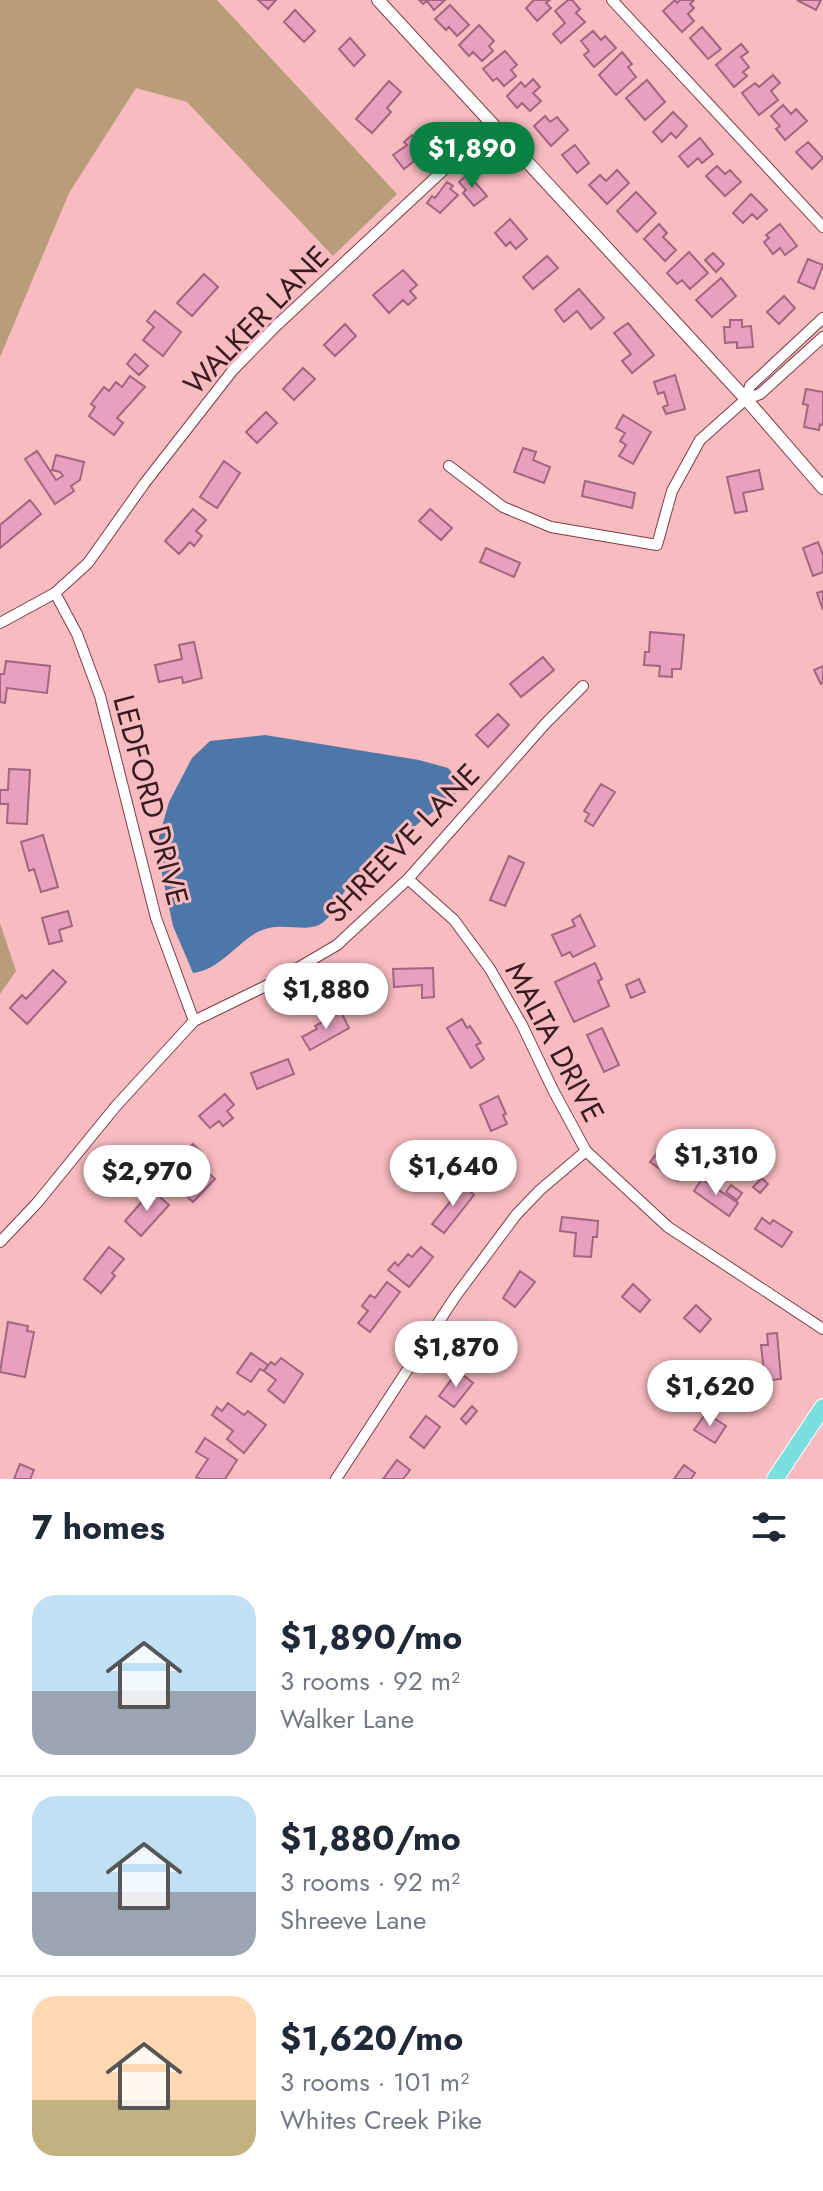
<!DOCTYPE html>
<meta charset="utf-8">
<style>
:root{--surface:#fff;--page:#f6f6f7;--text:#1f2937;--muted:#747a83;--line:#e0e1e3;--accent:#0b8043}
body{margin:0;font-family:Jost,sans-serif;background:var(--page);color:var(--text);height:100vh;display:flex;flex-direction:column;font-size:30px;white-space:nowrap}
*{box-sizing:border-box;margin:0}
p{font-size:26px;color:var(--muted)}
.icon{flex:none;width:44px;height:44px;fill:none;stroke:currentColor;stroke-width:2;stroke-linecap:round;stroke-linejoin:round}
.map{position:relative;height:1479px;overflow:hidden}
.drawer{display:flex;flex-direction:column;background:var(--surface);flex:1}
.drawer>*{flex:none}
.price{position:absolute;translate:-50% -68px;padding:0 18px;border-radius:28px;background:#fff;color:#222;font-size:26px;line-height:52px;filter:drop-shadow(0 2px 4px #0008)}
.price::after{content:'';position:absolute;left:50%;top:48px;width:24px;height:18px;margin-left:-12px;background:inherit;clip-path:polygon(0 0,100% 0,50% 100%)}
.price.active{background:var(--accent);color:#fff}
ul{padding:0;list-style:none}
li{display:flex;align-items:center;gap:24px;height:200px;padding:0 32px}
li+li{border-top:2px solid var(--line)}
li span{display:grid;place-items:center;flex:none;width:224px;height:160px;border-radius:24px;color:#555}
li>.icon{margin-inline-start:auto}
span .icon{width:96px;height:96px;fill:#fffc;stroke-width:1}
li b{font-size:34px}
h2{display:flex;justify-content:space-between;align-items:center;height:96px;padding:0 32px;font-size:34px}
.map>svg:first-child{display:block}
.green{fill:#b99d7a}
.water{fill:#4c77a8}
.building{fill:#e7a1be;stroke:#a3657f;stroke-width:2}
.lines{fill:none;stroke-linecap:round;stroke-linejoin:round}
.minor-casing{stroke:#7c3d46;stroke-width:12}
.tertiary-casing{stroke:#7c3d46;stroke-width:14}
.primary-casing{stroke:#fff;stroke-width:18}
.minor{stroke:#fff;stroke-width:10}
.tertiary{stroke:#fff;stroke-width:12}
.primary{stroke:#79e0df;stroke-width:16}
.labels{text-anchor:middle;dominant-baseline:central;stroke-width:6;stroke-linejoin:round;paint-order:stroke}
.street-label{font-size:30px;fill:#371c1f;stroke:#f7bbc0}
</style>
<div class="map">
<svg width="823" height="1479" viewBox="0 0 823 1479">
<rect width="100%" height="100%" fill="#f7bbc0"/>
<!-- green -->
<path class="green" d="M0,0H217L397,194L333,256L187,102L136,88L69,193L0,357Z
M0,923L16,971L0,994Z"/>
<!-- water -->
<path class="water" d="M265,735L419,760L448,768L464,786C425,821 378,850 345,891C337,902 331,919 319,925C302,933 277,919 254,934C234,947 218,970 193,973L173,926L162,875L159,837L169,802L192,758L210,741Z"/>
<!-- building -->
<path class="building" d="M258,0H276L268,9Z
M419,0H445L434,10L427,1L423,4Z
M550,0L546,3L551,8L537,21L526,8L534,0Z
M568,0H572L580,9L576,13L585,22L561,43L553,34L565,23L555,11Z
M675,0L677,3L680,0H694L690,4L694,8L688,14L694,21L682,32L663,11Z
M797,0H821L816,10Z
M450,5L469,25L457,36L449,27L446,30L435,19Z
M295,10L315,31L304,42L284,22Z
M479,25L494,41L489,46L493,51L482,61L473,52L469,56L459,45Z
M702,27L721,49L708,59L690,38Z
M593,31L601,40L605,36L616,48L594,67L584,55L589,51L581,41Z
M350,38L365,55L354,66L339,49Z
M741,44L748,52L741,57L749,67L743,72L747,76L734,87L716,65Z
M505,51L517,65L511,70L516,76L504,86L497,78L493,81L483,69Z
M622,52L632,64L628,67L636,77L616,95L599,75Z
M773,75L780,83L771,91L778,100L759,115L742,93L755,83L759,87Z
M533,79L540,87L533,93L541,101L530,111L522,103L517,108L507,96L521,82L525,87Z
M647,80L665,102L645,120L626,98Z
M389,81L401,92L387,108L391,112L372,133L356,119Z
M783,105L791,114L796,109L807,121L785,140L776,129L780,126L771,116Z
M673,112L687,126L676,138L671,133L662,142L653,132Z
M545,116L550,122L557,117L568,130L551,146L534,126Z
M433,125L443,138L404,169L393,155L407,145L404,142L412,135L415,140Z
M700,138L713,154L702,163L698,158L688,167L679,156Z
M808,142L823,158L812,169L796,152Z
M575,145L589,163L577,173L562,155Z
M717,166L725,174L730,170L741,182L725,196L706,176Z
M617,170L629,183L607,204L589,185L600,175L606,181Z
M468,174L487,196L474,206L463,193L466,190L459,182Z
M447,182L453,186L450,189L458,195L440,213L427,203L432,196L435,198Z
M636,192L656,213L637,232L617,211Z
M751,194L767,210L757,219L752,214L743,223L733,213Z
M510,219L527,239L516,249L510,242L506,246L495,233Z
M659,224L667,233L663,237L676,250L665,261L644,239Z
M780,224L797,246L785,255L780,248L773,254L764,242L769,238L766,235Z
M689,252L708,273L690,289L682,280L677,284L667,273Z
M713,253L724,264L716,272L705,260Z
M547,256L558,268L533,289L523,277Z
M808,259L823,265L814,289L798,282Z
M403,270L417,285L410,291L416,298L408,305L403,300L389,313L373,295Z
M204,274L218,287L192,316L177,303Z
M721,278L736,296L712,317L696,300Z
M579,289L604,318L591,329L577,311L564,322L555,310Z
M784,296L795,308L779,324L767,312Z
M155,311L181,332L163,356L143,340L154,327L147,321Z
M730,320H742V327L751,326L753,347L737,348V342L725,343L724,327H730Z
M628,323L654,355L632,373L622,361L631,354L614,333Z
M345,324L356,336L335,356L324,345Z
M135,354L148,366L139,375L127,364Z
M303,368L315,379L294,400L283,389Z
M675,375L685,409L666,414L663,407L668,405L664,392L658,394L654,382Z
M130,376L145,387L117,418L123,423L114,435L89,416L95,407L91,404L104,387L109,391L116,382L122,387Z
M806,389L823,392V425L820,424L819,430L804,427L808,405L803,404Z
M266,412L277,423L257,443L246,432Z
M623,415L651,432L633,464L619,456L626,445L620,441L625,433L616,428Z
M523,448L536,452L533,460L550,467L544,483L514,472Z
M37,451L56,480L63,476L60,472L52,470L56,455L84,462L80,480L71,486L74,491L55,504L25,459Z
M224,461L240,473L217,508L200,497Z
M759,470L763,489L743,493L747,511L735,513L727,477Z
M585,481L635,493L632,508L582,496Z
M30,500L41,514L0,548V525Z
M193,509L206,520L196,531L202,536L194,546L190,542L179,554L165,541Z
M430,509L452,528L441,540L419,521Z
M818,542L823,555V572L813,576L803,548Z
M486,548L520,563L514,577L480,562Z
M823,591V610L817,593Z
M650,632L684,635L681,669H672V677L659,676L660,666L644,665L645,652H649Z
M194,642L202,678L183,683L182,677L159,682L155,665L182,659L179,645Z
M543,657L554,670L521,697L510,684Z
M6,661L50,666L47,693L7,688L5,703L0,702V674H4Z
M823,666V682L821,684L814,670Z
M498,714L509,725L488,747L476,735Z
M9,769L30,770L27,824L7,823L8,804H0V790H8Z
M601,784L615,792L593,826L585,821L589,814L584,811Z
M43,835L58,887L41,892L34,869L29,871L21,842Z
M509,856L524,863L505,906L490,900Z
M68,911L72,926L59,930L62,941L49,944L42,918Z
M580,915L595,946L573,957L570,952L562,956L552,935L575,926L572,920Z
M595,963L602,979L598,981L609,1006L574,1022L555,982Z
M433,968L434,997L422,998V985L394,987L393,969Z
M53,970L66,982L27,1024L10,1008L22,995L26,999Z
M639,979L645,992L631,998L626,985Z
M341,1012L349,1028L310,1050L302,1037L317,1029L315,1026Z
M462,1019L467,1028L470,1026L481,1043L476,1045L484,1059L471,1068L447,1028Z
M602,1028L619,1065L604,1072L587,1035Z
M288,1059L294,1074L257,1089L251,1073Z
M225,1094L234,1105L227,1111L233,1118L223,1126L219,1121L210,1128L199,1116Z
M498,1096L506,1114L503,1115L507,1124L491,1131L480,1105Z
M193,1144L202,1153L195,1160L215,1179L193,1202L180,1190L191,1179L175,1163Z
M660,1149L687,1168L678,1181L650,1162Z
M762,1178L768,1184L760,1193L753,1187Z
M702,1179L738,1203L729,1216L694,1191Z
M460,1183L474,1195L444,1233L432,1224L454,1197L450,1195Z
M731,1185L742,1193L737,1200L726,1192Z
M152,1190L169,1205L141,1236L125,1221Z
M562,1217L598,1221L597,1237H593L591,1257L574,1256L576,1233L560,1231Z
M762,1218L770,1224L773,1220L792,1232L782,1247L755,1229Z
M109,1247L124,1259L112,1273L115,1276L101,1293L84,1279Z
M421,1247L433,1257L409,1287L388,1270L395,1262L398,1266L408,1254L412,1257Z
M520,1271L535,1282L515,1307L503,1298Z
M387,1282L400,1292L370,1332L358,1323L368,1311L362,1306L370,1295L375,1298Z
M633,1284L650,1300L640,1312L622,1297Z
M696,1305L711,1319L700,1332L684,1318Z
M8,1322L28,1326L27,1331L34,1332L25,1377L0,1372Z
M484,1326L498,1335L484,1356L488,1359L483,1367L465,1355Z
M777,1333L781,1379L765,1381L761,1345H768L767,1334Z
M251,1353L268,1365L264,1371L260,1369L251,1382L237,1373Z
M281,1358L303,1374L284,1403L268,1390L276,1380L264,1371L271,1362L275,1365Z
M458,1371L473,1383L454,1407L439,1396Z
M228,1403L244,1415L248,1411L266,1425L244,1453L227,1439L233,1431L212,1415L217,1407L222,1411Z
M472,1406L477,1411L466,1424L461,1419Z
M706,1413L726,1426L715,1443L694,1430Z
M426,1416L440,1427L424,1448L410,1437Z
M205,1438L237,1460L225,1479H200L196,1477L208,1459L196,1452Z
M397,1460L410,1470L403,1479H383Z
M20,1464L34,1470L30,1479H14Z
M684,1465L695,1473L691,1479H674Z"/>
<g class="lines">
<defs>
<path id="minor" d="M612,0L823,227
M746,399L750,386L823,318
M449,466L503,507L551,527L657,545L672,491L700,440L746,399L760,394L823,337
M55,593L77,634L100,696L156,918L194,1021
M0,623L55,593L88,563L144,484L233,370L277,325L493,124
M408,879L454,920L490,969L522,1025L553,1090L586,1151L668,1227L823,1329
M0,1242L37,1203L116,1106L194,1021L274,982L337,945L408,879L546,723L583,686
M336,1479L455,1297L516,1215L540,1190L586,1151"/>
<path id="tertiary" d="M378,0L746,399L823,488"/>
<path id="primary" d="M775,1479L823,1407"/>
</defs>
<!-- minor casing -->
<use href="#minor" class="minor-casing"/>
<!-- tertiary casing -->
<use href="#tertiary" class="tertiary-casing"/>
<!-- primary casing -->
<use href="#primary" class="primary-casing"/>
<!-- minor -->
<use href="#minor" class="minor"/>
<!-- tertiary -->
<use href="#tertiary" class="tertiary"/>
<!-- primary -->
<use href="#primary" class="primary"/>
</g>
<g class="labels">
<!-- street labels -->
<g class="street-label">
<text transform="translate(256 320) rotate(-46)">WALKER LANE</text>
<text transform="translate(151 800) rotate(75)">LEDFORD DRIVE</text>
<text transform="translate(402 843) rotate(-46)">SHREEVE LANE</text>
<text transform="translate(555 1042) rotate(62)">MALTA DRIVE</text>
</g>
</g>
</svg>
<b class="price active" style="left:472px;top:190px">$1,890</b>
<b class="price" style="left:326px;top:1031px">$1,880</b>
<b class="price" style="left:716px;top:1197px">$1,310</b>
<b class="price" style="left:453px;top:1208px">$1,640</b>
<b class="price" style="left:147px;top:1213px">$2,970</b>
<b class="price" style="left:456px;top:1389px">$1,870</b>
<b class="price" style="left:710px;top:1428px">$1,620</b>
</div>
<section class="drawer">
<h2>7 homes<svg class="icon" aria-label="filters" viewBox="0 0 24 24"><path d="M4 7h16M4 17h16"/><circle cx="9" cy="7" r="2"/><circle cx="15" cy="17" r="2"/></svg></h2>
<ul>
<li><span style="background:linear-gradient(#bfe0f5 60%,#9aa5b1 0)"><svg class="icon" aria-label="home" viewBox="0 0 24 24"><path d="M3 11l9-7 9 7M6 9v11h12V9"/></svg></span><div><b>$1,890/mo</b><p>3 rooms · 92 m²</p><p>Walker Lane</p></div></li>
<li><span style="background:linear-gradient(#bfe0f5 60%,#9aa5b1 0)"><svg class="icon" aria-label="home" viewBox="0 0 24 24"><path d="M3 11l9-7 9 7M6 9v11h12V9"/></svg></span><div><b>$1,880/mo</b><p>3 rooms · 92 m²</p><p>Shreeve Lane</p></div></li>
<li><span style="background:linear-gradient(#ffd9b3 65%,#c2b280 0)"><svg class="icon" aria-label="home" viewBox="0 0 24 24"><path d="M3 11l9-7 9 7M6 9v11h12V9"/></svg></span><div><b>$1,620/mo</b><p>3 rooms · 101 m²</p><p>Whites Creek Pike</p></div></li>
</ul>
</section>
